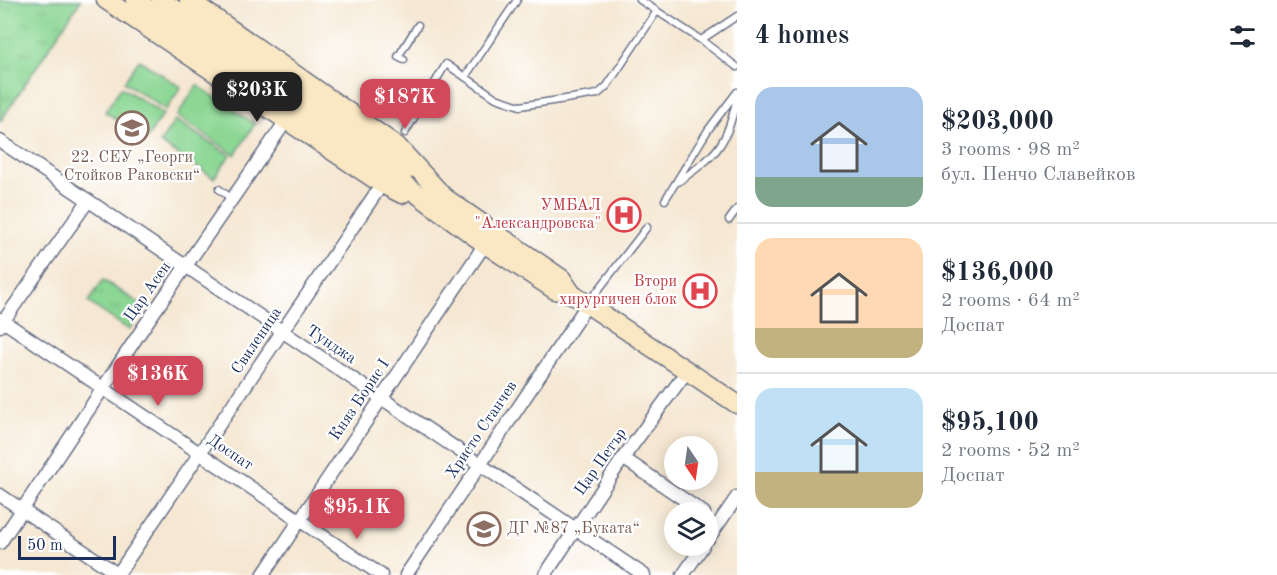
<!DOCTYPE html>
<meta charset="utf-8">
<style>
:root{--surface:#fff;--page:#f6f6f7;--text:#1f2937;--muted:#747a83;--line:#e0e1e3;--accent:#d1495b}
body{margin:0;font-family:"Old Standard TT",serif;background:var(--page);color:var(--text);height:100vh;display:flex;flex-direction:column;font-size:22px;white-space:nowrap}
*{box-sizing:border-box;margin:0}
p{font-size:20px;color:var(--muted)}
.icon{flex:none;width:33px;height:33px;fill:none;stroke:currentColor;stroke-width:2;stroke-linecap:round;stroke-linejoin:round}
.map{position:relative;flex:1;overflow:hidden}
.sheet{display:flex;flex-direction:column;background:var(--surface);width:540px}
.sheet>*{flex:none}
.needle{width:39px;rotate:167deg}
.controls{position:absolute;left:664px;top:436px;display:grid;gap:12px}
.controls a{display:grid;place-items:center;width:54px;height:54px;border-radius:50%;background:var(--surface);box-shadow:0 3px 15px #0003;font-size:30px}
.scale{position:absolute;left:18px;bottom:15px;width:98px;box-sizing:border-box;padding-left:6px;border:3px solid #1b2f5e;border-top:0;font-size:16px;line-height:21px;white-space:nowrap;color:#1b2f5e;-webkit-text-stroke:4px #fff;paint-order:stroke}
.price{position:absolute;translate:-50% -51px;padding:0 14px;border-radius:12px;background:var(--accent);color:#fff;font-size:20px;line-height:39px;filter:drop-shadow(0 2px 3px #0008)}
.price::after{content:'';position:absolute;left:50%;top:36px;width:18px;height:14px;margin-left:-9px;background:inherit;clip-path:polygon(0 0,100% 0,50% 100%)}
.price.active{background:#222;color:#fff}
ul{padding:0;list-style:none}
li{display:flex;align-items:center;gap:18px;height:150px;padding:0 18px}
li+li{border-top:2px solid var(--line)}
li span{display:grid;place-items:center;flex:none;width:168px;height:120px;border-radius:18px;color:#555}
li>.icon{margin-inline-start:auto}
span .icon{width:72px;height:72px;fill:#fffc;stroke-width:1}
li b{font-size:26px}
h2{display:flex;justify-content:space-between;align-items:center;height:72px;padding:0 18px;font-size:26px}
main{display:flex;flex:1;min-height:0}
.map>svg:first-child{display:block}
.grass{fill:url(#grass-tufts);stroke:#548379;stroke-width:1.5}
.pitch{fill:#8cd794;stroke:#548379;stroke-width:1.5}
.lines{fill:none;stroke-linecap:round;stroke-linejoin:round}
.lane-casing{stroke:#676f86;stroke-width:9}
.street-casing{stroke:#676f86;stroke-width:15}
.secondary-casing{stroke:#676f86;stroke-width:21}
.lane{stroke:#fff;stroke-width:6}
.street{stroke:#fff;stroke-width:12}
.secondary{stroke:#fae7c3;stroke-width:18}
.labels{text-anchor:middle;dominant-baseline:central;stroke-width:4.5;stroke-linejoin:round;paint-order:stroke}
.education-label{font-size:16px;fill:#785e54;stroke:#fff}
.health-label{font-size:16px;fill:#be3a42;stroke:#fff;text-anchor:end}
.street-label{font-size:16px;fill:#1b2f5e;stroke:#fff}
</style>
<main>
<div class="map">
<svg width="737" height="575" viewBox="0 0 737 575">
<defs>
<pattern id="grass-tufts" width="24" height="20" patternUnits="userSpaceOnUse" patternTransform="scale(1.5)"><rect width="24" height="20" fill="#8cd794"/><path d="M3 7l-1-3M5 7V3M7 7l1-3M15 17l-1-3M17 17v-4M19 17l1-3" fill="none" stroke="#78b982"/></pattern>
</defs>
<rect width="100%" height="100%" fill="#fff"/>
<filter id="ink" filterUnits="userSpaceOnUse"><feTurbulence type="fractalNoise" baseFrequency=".0167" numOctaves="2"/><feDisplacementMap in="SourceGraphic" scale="12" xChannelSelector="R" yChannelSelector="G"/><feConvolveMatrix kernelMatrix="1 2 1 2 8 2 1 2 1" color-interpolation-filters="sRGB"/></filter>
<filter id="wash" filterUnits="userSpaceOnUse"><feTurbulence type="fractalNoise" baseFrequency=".008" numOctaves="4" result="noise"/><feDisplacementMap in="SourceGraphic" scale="24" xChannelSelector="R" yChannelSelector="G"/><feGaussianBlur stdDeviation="1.35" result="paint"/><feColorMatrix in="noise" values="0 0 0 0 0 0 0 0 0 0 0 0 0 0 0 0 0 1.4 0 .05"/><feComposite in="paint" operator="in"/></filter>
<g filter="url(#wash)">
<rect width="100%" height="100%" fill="#f5e7d1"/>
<!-- grass -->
<path class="grass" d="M0,0H81L0,122Z
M103,280L145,307L129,330L88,302Z"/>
<!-- pitch -->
<path class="pitch" d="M139,60L181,87L166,110L124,82Z
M197,85L255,124L235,155L177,116Z
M121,87L163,114L147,139L105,112Z
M175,120L230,155L214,178L160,143Z"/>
</g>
<g filter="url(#ink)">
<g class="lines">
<defs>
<path id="lane" d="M640,0L701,40L737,67
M701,40L737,16
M404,60L398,57L418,25
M465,77L517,0
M405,133L446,64L496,98L520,106L598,94L607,86L657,11
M678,182C718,154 727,145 737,97
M219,189L232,199
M665,200L708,130L737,92
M729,220L737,209
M589,302L647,227"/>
<path id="street" d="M0,141L644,575
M0,319L381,575
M0,326L88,201
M623,458L704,513
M0,495L119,575
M708,539L737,497
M0,543L143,328L286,121
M118,574L382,184
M263,575L485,244
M406,575L587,305
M545,575L623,458L687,371
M683,575L703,546"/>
<path id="secondary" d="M106,0L382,184L402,194
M135,0L356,149L485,244L555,290L572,294L737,404
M161,0L407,170
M189,0L397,146L445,198L562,279L572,294"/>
</defs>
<!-- lane casing -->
<use href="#lane" class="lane-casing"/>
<!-- street casing -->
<use href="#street" class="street-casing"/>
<!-- secondary casing -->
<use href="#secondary" class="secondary-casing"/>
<!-- lane -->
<use href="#lane" class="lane"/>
<!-- street -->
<use href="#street" class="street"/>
<!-- secondary -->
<use href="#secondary" class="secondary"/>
</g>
</g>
<!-- icons -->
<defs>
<symbol id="school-ring" viewBox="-11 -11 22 22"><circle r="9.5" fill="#fff" stroke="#8d6e63" stroke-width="1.5"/><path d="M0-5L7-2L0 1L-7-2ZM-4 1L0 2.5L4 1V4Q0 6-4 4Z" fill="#8d6e63"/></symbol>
<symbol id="hospital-ring" viewBox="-11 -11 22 22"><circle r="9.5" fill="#fff" stroke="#e0444e" stroke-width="1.5"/><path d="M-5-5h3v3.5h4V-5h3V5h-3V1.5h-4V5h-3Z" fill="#e0444e"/></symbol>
</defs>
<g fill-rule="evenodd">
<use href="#school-ring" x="113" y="109" width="38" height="38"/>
<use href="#hospital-ring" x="605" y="196" width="38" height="38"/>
<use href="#hospital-ring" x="681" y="272" width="38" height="38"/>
<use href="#school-ring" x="465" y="510" width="38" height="38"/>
</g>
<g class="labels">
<!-- education labels -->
<g class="education-label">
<text x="132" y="158">22. СЕУ „Георги<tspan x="132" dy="18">Стойков Раковски“</tspan></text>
<text x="507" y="529" text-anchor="start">ДГ №87 „Буката“</text>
</g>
<!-- health labels -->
<g class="health-label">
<text x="601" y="206">УМБАЛ<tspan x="601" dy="18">"Александровска"</tspan></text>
<text x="677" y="282">Втори<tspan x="677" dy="18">хирургичен блок</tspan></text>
</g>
<!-- street labels -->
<g class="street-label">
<text transform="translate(148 292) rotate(-55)">Цар Асен</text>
<text transform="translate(257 341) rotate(-56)">Свиленица</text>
<text transform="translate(331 345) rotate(34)">Тунджа</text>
<text transform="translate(360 400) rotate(-56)">Княз Борис I</text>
<text transform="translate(482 430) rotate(-56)">Христо Станчев</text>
<text transform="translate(230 453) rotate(34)">Доспат</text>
<text transform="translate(601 462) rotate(-55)">Цар Петър</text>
</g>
</g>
</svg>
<div class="controls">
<a><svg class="needle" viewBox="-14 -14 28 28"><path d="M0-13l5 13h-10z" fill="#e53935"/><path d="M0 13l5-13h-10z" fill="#747a83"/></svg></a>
<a><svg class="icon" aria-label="layers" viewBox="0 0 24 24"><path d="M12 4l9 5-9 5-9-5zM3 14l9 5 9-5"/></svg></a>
</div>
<div class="scale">50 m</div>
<b class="price active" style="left:257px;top:123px">$203K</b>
<b class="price" style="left:405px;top:130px">$187K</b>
<b class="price" style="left:158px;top:407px">$136K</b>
<b class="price" style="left:357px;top:540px">$95.1K</b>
</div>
<section class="sheet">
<h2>4 homes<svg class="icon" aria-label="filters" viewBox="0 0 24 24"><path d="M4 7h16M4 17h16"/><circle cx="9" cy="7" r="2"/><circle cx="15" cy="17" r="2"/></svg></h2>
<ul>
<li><span style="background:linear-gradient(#a9c7e8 75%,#7fa58c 0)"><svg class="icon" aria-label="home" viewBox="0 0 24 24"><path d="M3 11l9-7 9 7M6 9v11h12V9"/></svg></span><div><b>$203,000</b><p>3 rooms · 98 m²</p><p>бул. Пенчо Славейков</p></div></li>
<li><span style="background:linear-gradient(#ffd9b3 75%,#c2b280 0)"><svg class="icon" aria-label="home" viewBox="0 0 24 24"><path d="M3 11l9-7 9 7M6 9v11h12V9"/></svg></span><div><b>$136,000</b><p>2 rooms · 64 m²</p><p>Доспат</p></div></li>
<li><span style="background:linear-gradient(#bfe0f5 70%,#c2b280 0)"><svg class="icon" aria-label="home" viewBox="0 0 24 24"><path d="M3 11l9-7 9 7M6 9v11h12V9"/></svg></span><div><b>$95,100</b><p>2 rooms · 52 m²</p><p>Доспат</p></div></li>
</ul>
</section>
</main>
